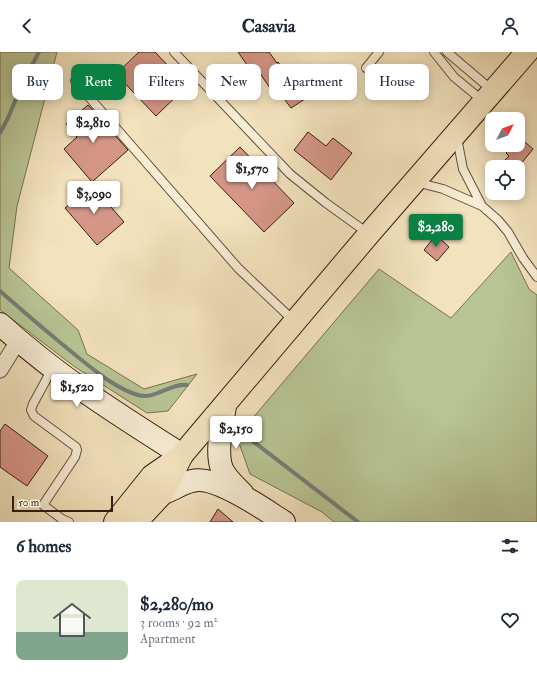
<!DOCTYPE html>
<meta charset="utf-8">
<style>
:root{--surface:#fff;--page:#f2f2f3;--text:#1f2937;--muted:#747a83;--accent:#0b8043}
body{margin:0;font-family:"IM FELL Double Pica",serif;background:var(--page);color:var(--text);height:100vh;display:flex;flex-direction:column;font-size:15px;white-space:nowrap}
*{box-sizing:border-box;margin:0}
p{font-size:13px;color:var(--muted)}
.icon{flex:none;width:22px;height:22px;fill:none;stroke:currentColor;stroke-width:2;stroke-linecap:round;stroke-linejoin:round}
.map{position:relative;height:470px;overflow:hidden}
.drawer{display:flex;flex-direction:column;background:var(--surface);flex:1}
.drawer>*{flex:none}
.guide{position:absolute;left:12px;top:12px;width:513px;height:36px;display:flex;gap:8px}
.needle{width:26px;rotate:48deg}
.tools{position:absolute;left:485px;top:60px;display:grid;gap:8px}
.tools a{display:grid;place-items:center;width:40px;height:40px;border-radius:8px;background:var(--surface);box-shadow:0 2px 10px #0003;font-size:20px}
.scale{position:absolute;left:12px;bottom:10px;width:101px;box-sizing:border-box;padding-left:4px;border:2px solid #351f0f;border-top:0;font-size:11px;line-height:14px;white-space:nowrap;color:#351f0f;-webkit-text-stroke:3px #f7ecd4;paint-order:stroke}
.price{position:absolute;translate:-50% -34px;padding:0 9px;border-radius:4px;background:#fff;color:#222;font-size:13px;line-height:26px;filter:drop-shadow(0 1px 2px #0008)}
.price::after{content:'';position:absolute;left:50%;top:24px;width:12px;height:9px;margin-left:-6px;background:inherit;clip-path:polygon(0 0,100% 0,50% 100%)}
.price.current{background:var(--accent);color:#fff}
ul{padding:0;list-style:none}
li{display:flex;align-items:center;gap:12px;height:100px;padding:0 16px}
li span{display:grid;place-items:center;flex:none;width:112px;height:80px;border-radius:8px;color:#555}
li>.icon{margin-inline-start:auto}
span .icon{width:48px;height:48px;fill:#fffc;stroke-width:1}
li b{font-size:17px}
h2{display:flex;justify-content:space-between;align-items:center;height:48px;padding:0 16px;font-size:17px}
.pill{padding:0 14px;border-radius:8px;background:var(--surface);box-shadow:0 2px 10px #0003;font-size:14px;line-height:36px}
.pill.current{background:var(--accent);color:#fff}
header{display:flex;justify-content:space-between;align-items:center;height:52px;padding:0 16px;background:var(--surface);font-size:18px;font-weight:700}
.map>svg:first-child{display:block}
.green{fill:#b8c493;stroke:#767251}
.lines{fill:none;stroke-linecap:round;stroke-linejoin:round}
.stream{stroke:#757d77;stroke-width:4}
.building{fill:#d59688;stroke:#351f0f}
.lane-casing{stroke:#64503a;stroke-width:10}
.street-casing{stroke:#64503a;stroke-width:17}
.secondary-casing{stroke:#351f0f;stroke-width:24}
.highway-casing{stroke:#351f0f;stroke-width:24}
.lane{stroke:#f7ecd4;stroke-width:8}
.street{stroke:#f7ecd4;stroke-width:15}
.secondary{stroke:#f7ecd4;stroke-width:22}
.highway{stroke:#f2e2bd;stroke-width:22}
</style>
<header><svg class="icon" aria-label="back" viewBox="0 0 24 24"><path d="M15 5l-7 7 7 7"/></svg>Casavia<svg class="icon" aria-label="person" viewBox="0 0 24 24"><circle cx="12" cy="8" r="4"/><path d="M4 21q1-7 8-7t8 7"/></svg></header>
<div class="map">
<svg width="537" height="470" viewBox="0 0 537 470">
<rect width="100%" height="100%" fill="#f2e2bd"/>
<filter id="stains"><feTurbulence type="fractalNoise" baseFrequency=".005" numOctaves="4"/><feColorMatrix values="0 0 0 0 .2 0 0 0 0 .09 0 0 0 0 .02 0 0 0 .5 -.17"/></filter>
<radialGradient id="worn" r=".72"><stop offset=".6" stop-color="#630" stop-opacity="0"/><stop offset="1" stop-color="#630" stop-opacity=".3"/></radialGradient>
<!-- green -->
<path class="green" d="M0,0H57L17,154L9,216L78,278L87,302L144,337L197,322L168,359L147,361L75,315L0,258Z
M511,200L529,237L537,243V470H334L322,460L250,422L239,391L246,374L379,217L451,266Z"/>
<g class="lines">
<!-- stream -->
<path class="stream" d="M0,81L8,66L23,30L39,0
M0,239C26,262 52,284 79,306C97,320 115,336 138,343C155,348 170,331 187,333
M250,387L358,470"/>
</g>
<!-- building -->
<path class="building" d="M139,0H155L187,34L156,64L116,22Z
M238,0H269L277,11L278,10L305,47L291,56L282,44L281,45L275,37L272,39L257,17L252,20Z
M88,53L128,98L92,130L64,97L77,85L66,72Z
M308,80L326,94L333,86L352,101L331,128L294,98Z
M519,85L533,97L520,113L517,110L513,114L505,108L509,104L506,101L513,93H518V87Z
M240,95L294,151L264,180L210,124Z
M92,133L124,170L97,193L65,156Z
M436,183L449,195L437,209L424,198Z
M5,372L48,404L27,434L0,415V379Z
M218,457L233,470H210Z"/>
<g class="lines">
<defs>
<path id="lane" d="M174,0L290,122L326,151L369,182
M434,0L454,25L483,49
M447,0L493,39
M366,16L379,0
M75,29L238,216L294,269
M457,86L463,117L482,154
M416,130L443,137L482,154L498,168L508,180L523,206L537,225
M52,317L33,352L31,358L34,364L76,395L77,398L75,405L43,453L62,467L69,470"/>
<path id="street" d="M0,318L18,289"/>
<path id="secondary" d="M0,272C57,324 117,362 182,403
M225,353C223,371 215,399 222,417C226,426 235,434 242,441
M163,441C173,438 182,431 192,429C215,422 265,458 284,470"/>
<path id="highway" d="M115,470L152,424L181,404
M136,470L163,441L182,403L369,182L527,0"/>
</defs>
<!-- lane casing -->
<use href="#lane" class="lane-casing"/>
<!-- street casing -->
<use href="#street" class="street-casing"/>
<!-- secondary casing -->
<use href="#secondary" class="secondary-casing"/>
<!-- highway casing -->
<use href="#highway" class="highway-casing"/>
<!-- lane -->
<use href="#lane" class="lane"/>
<!-- street -->
<use href="#street" class="street"/>
<!-- secondary -->
<use href="#secondary" class="secondary"/>
<!-- highway -->
<use href="#highway" class="highway"/>
</g>
<rect width="100%" height="100%" filter="url(#stains)"/>
<rect width="100%" height="100%" fill="url(#worn)"/>
</svg>
<div class="tools">
<a><svg class="needle" viewBox="-14 -14 28 28"><path d="M0-13l5 13h-10z" fill="#e53935"/><path d="M0 13l5-13h-10z" fill="#747a83"/></svg></a>
<a><svg class="icon" aria-label="locate" viewBox="0 0 24 24"><circle cx="12" cy="12" r="6"/><path d="M12 2v4M12 18v4M2 12h4M18 12h4"/></svg></a>
</div>
<div class="scale">50 m</div>
<b class="price" style="left:93px;top:92px">$2,810</b>
<b class="price" style="left:252px;top:138px">$1,570</b>
<b class="price" style="left:94px;top:163px">$3,090</b>
<b class="price current" style="left:436px;top:196px">$2,280</b>
<b class="price" style="left:77px;top:356px">$1,520</b>
<b class="price" style="left:236px;top:398px">$2,150</b>
<div class="guide">
<a class="pill">Buy</a>
<a class="pill current">Rent</a>
<a class="pill">Filters</a>
<a class="pill">New</a>
<a class="pill">Apartment</a>
<a class="pill">House</a>
</div>
</div>
<section class="drawer">
<h2>6 homes<svg class="icon" aria-label="filters" viewBox="0 0 24 24"><path d="M4 7h16M4 17h16"/><circle cx="9" cy="7" r="2"/><circle cx="15" cy="17" r="2"/></svg></h2>
<ul>
<li><span style="background:linear-gradient(#dfe7d0 65%,#7fa58c 0)"><svg class="icon" aria-label="home" viewBox="0 0 24 24"><path d="M3 11l9-7 9 7M6 9v11h12V9"/></svg></span><div><b>$2,280/mo</b><p>3 rooms · 92 m²</p><p>Apartment</p></div><svg class="icon" aria-label="heart" viewBox="0 0 24 24"><path d="M12 20l-8-8c-3-5 5-10 8-4 3-6 11-1 8 4z"/></svg></li>
</ul>
</section>
